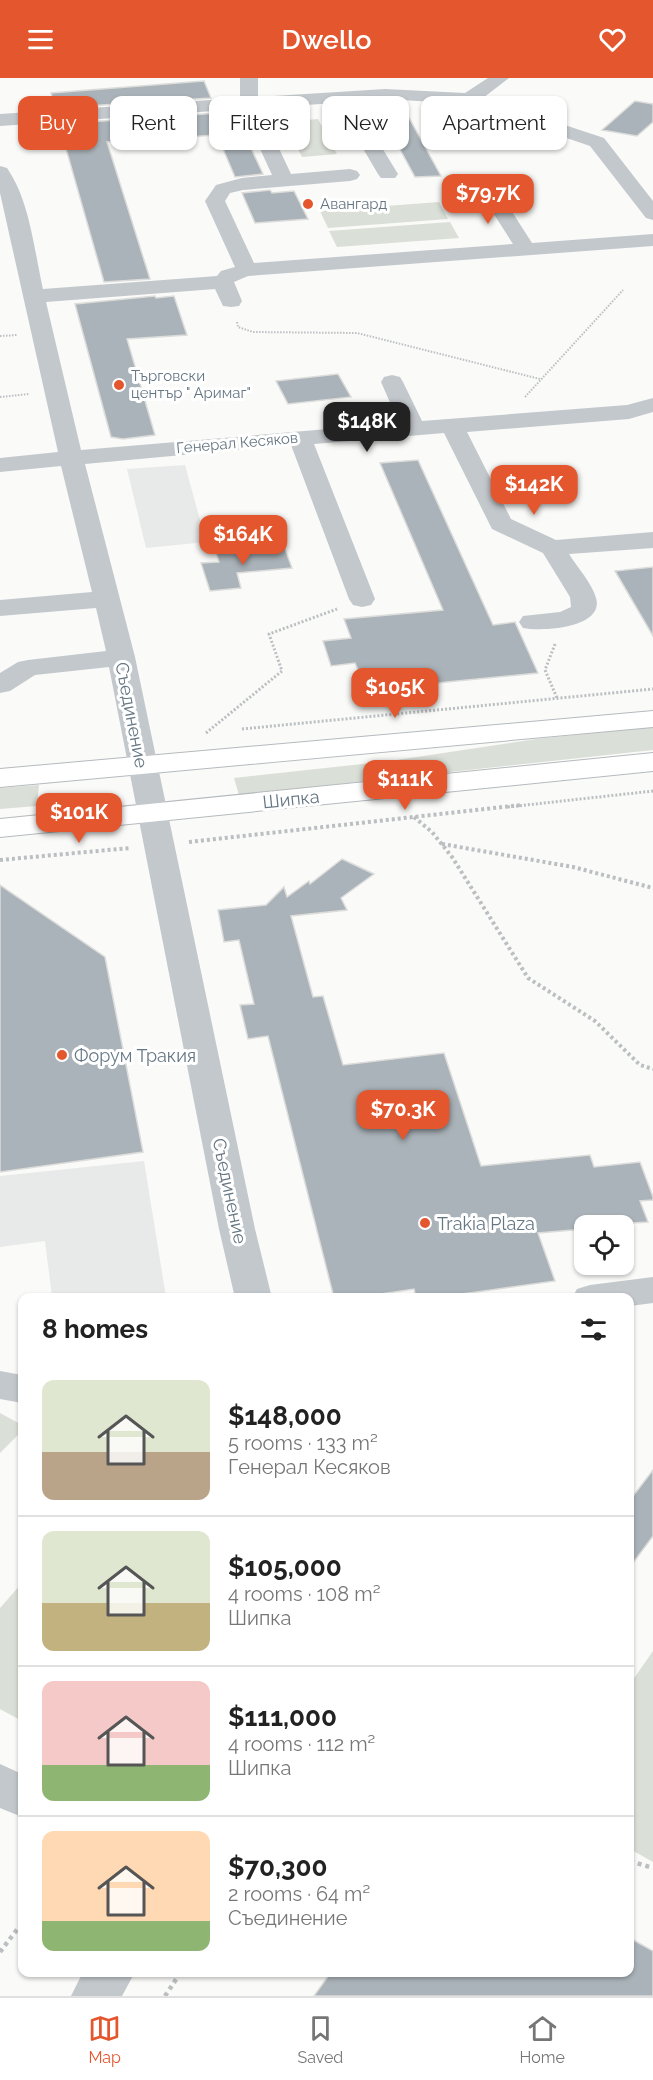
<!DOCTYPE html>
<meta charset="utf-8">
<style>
:root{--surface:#fff;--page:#f2f2f2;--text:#222;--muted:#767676;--line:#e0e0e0;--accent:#e4572e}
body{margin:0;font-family:Raleway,sans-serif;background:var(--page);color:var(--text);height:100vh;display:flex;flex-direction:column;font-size:22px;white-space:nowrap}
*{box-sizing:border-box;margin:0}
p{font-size:20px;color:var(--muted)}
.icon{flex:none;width:33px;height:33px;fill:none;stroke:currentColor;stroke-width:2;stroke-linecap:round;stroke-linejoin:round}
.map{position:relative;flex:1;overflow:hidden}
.details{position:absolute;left:18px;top:1215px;width:616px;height:684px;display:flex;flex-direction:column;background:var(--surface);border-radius:12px;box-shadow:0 2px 4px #0004}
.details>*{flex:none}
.guide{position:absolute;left:18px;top:18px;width:618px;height:54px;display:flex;gap:12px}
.fabs{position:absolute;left:574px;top:1137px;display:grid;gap:12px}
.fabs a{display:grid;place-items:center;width:60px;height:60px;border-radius:12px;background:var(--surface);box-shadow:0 2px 4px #0004;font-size:30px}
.price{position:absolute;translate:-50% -51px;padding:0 14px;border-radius:12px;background:var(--accent);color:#fff;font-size:20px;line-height:39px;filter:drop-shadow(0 2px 3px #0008)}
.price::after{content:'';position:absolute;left:50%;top:36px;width:18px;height:14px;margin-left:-9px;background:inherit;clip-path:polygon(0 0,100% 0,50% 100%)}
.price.selected{background:#222;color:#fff}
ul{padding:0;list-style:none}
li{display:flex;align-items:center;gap:18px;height:150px;padding:0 24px}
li+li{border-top:2px solid var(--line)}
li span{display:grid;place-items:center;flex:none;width:168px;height:120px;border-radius:12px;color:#555}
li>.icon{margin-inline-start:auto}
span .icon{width:72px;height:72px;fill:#fffc;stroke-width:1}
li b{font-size:26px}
h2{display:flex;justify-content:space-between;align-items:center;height:72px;padding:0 24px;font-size:26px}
.pill{padding:0 21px;border-radius:12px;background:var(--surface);box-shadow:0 2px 4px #0004;font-size:21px;line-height:54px}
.pill.selected{background:var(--accent);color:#fff}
header{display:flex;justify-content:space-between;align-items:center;height:78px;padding:0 24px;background:var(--accent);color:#fff;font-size:27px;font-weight:600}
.tab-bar{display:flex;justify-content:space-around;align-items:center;height:84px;border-top:2px solid var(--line);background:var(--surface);font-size:16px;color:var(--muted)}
.tab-bar a{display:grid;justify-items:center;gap:3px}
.tab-bar .selected{color:var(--accent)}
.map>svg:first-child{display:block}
.built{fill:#e8e9e9}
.green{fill:#dadfd7}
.building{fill:#aab3b9;stroke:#dcdcda;stroke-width:1.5}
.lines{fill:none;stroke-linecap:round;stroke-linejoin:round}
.major-casing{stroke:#b5babe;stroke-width:2}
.path-far3{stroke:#bbbfc2;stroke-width:2;stroke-dasharray:1.5 1.5;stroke-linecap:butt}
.path-far2{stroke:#bbbfc2;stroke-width:3;stroke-dasharray:2 2;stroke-linecap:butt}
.path-far1{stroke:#bbbfc2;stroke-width:4;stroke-dasharray:3 3;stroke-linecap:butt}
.path{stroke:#bbbfc2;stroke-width:4.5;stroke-dasharray:4 4;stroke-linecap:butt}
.minor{fill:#c3c8cc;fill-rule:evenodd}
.major{fill:#fff;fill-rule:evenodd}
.poi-dot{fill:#e4572e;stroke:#fff;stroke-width:2}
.labels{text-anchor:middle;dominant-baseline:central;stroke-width:6;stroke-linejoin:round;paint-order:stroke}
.far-poi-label{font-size:15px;fill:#657683;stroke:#fff;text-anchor:start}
.far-street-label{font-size:15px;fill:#657683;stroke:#fff}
.street-label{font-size:18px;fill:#657683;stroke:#fff}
.poi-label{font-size:18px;fill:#657683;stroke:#fff;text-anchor:start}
</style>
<header><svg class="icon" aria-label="menu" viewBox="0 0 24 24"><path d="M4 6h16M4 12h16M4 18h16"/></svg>Dwello<svg class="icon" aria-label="heart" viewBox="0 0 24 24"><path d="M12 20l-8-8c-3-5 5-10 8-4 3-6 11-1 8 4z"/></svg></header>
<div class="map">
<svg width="653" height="1918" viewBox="0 0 653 1918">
<rect width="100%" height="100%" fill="#fafaf8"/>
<!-- built -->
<path class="built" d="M185,387L206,464L146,470L127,391Z
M144,1083L166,1219H52L45,1163L0,1169V1098Z"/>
<!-- green -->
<path class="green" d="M318,41L337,76L302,79L284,44Z
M439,124L448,141L328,150L320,133Z
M450,144L459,160L337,169L329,153Z
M653,649V672L239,717L234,700L390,683L536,661Z
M39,707L37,728L0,731V710Z
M0,1335L22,1347V1353L0,1375Z
M22,1505V1643L0,1631V1530Z
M653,1573V1784L630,1771V1606Z"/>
<!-- building -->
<path class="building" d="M204,3L211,20L55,30L51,15Z
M635,23L653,26V44L637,58L602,52Z
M402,27L441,98L415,99L377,29Z
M218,35L221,43L238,42L263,96L235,99L217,57L107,64L150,201L104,204L59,46Z
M270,112L272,115L294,113L308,141L255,145L242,115Z
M155,218L156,220L174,218L187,257L127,261L155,357L123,361L111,359L75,226Z
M338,296L351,319L288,326L276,303Z
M418,382L493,547L515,544L538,595L386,610L364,606L355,585L331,588L323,563L351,560L344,541L443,532L380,385Z
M284,468L292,490L237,495L241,510L210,513L201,485L219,484L216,474Z
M653,489V558L615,493Z
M342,781L374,796L341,820L347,832L291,838L313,919L323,918L343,987L444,975L481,1088L590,1077L594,1089L640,1084L653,1119V1122L640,1123L648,1144L585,1148V1151L538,1155L555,1203L434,1220H416L414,1211L354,1220H334L268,958L248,961L240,927L254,926L239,862L224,864L218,832L266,827L284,809L287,819L309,803L310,806Z
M0,807L105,879L143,1074L0,1094Z
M653,1392V1458L630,1489V1422Z
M630,1860L653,1873V1918H314L331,1894H630Z"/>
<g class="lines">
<defs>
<path id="major" d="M653,633V649L0,709V691Z
M653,675V693L0,759V741Z"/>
</defs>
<!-- major casing -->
<use href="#major" class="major-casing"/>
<!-- path-far3 -->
<path class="path-far3" d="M237,244L238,249L253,254L357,255L540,301
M0,258L17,257
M0,319L29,316
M525,319L623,212"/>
<!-- path-far2 -->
<path class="path-far2" d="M555,566L545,592L557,620
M242,651L653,611
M206,655L282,593L269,556L337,531
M508,729L653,713"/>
<!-- path-far1 -->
<path class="path-far1" d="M414,739L432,754L452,779L528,900L595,943L640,987L653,991
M189,764L521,727
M442,766L573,789L653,810
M0,782L130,770"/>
<!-- path -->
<path class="path" d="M630,1783L653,1790
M0,1874L22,1845
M165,1918L181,1894"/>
<!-- minor -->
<path class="minor" d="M240,0H258V19L385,11L465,15L488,0H509L483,20L604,60L653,123V142L646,140L590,68L467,26L385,21L354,24L398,96L395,100H381L378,96L336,25L260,30L291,96L350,91L357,93L360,97L357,101L350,103L243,112L230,115L225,123L254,185L513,166L472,102L475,98H489L532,165L653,156V168L248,198L234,204L242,223L239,228L231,229L223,228L215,211L46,224L81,372L399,345L381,304L384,299L392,297L400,299L403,304L422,343L627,327L653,320V334L629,341L467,354L511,441L556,462L653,454V470L569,476C577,489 592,505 596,520C605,550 542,554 523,550L519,544L523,538L560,534L571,529L570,519L543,475L492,451L444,355L314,366L375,521L371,527L362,529L353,527L349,521L291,367L85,386L135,579L255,1151L272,1220H235L219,1151L109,589L35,597L10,613L0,615V595L18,584L28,582L106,573L96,530L0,538V522L92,514L61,388L0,394V380L58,374L0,115V88L7,90C30,123 34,172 43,211L217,198L221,193L235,189L205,123L216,107L242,100L272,97L242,31L0,48V36L240,20Z
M653,1199V1225L630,1228V1220H572L577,1211L590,1207Z
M0,1293L22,1297V1325L0,1321Z
M0,1686L22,1696V1739L0,1730Z
M83,1894H135L122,1918H71Z"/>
<!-- major -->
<use href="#major" class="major"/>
</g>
<!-- markers -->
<g class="poi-dot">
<circle cx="308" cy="126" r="6"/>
<circle cx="119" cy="307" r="6"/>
<circle cx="62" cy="977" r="6"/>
<circle cx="425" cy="1145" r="6"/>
</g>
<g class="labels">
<!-- far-poi labels -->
<g class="far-poi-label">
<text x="320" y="126">Авангард</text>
<text x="131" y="298">Търговски<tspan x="131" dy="17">център " Аримаг"</tspan></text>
</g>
<!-- far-street labels -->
<g class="far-street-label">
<text transform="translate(237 365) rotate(-5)">Генерал Кесяков</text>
</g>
<!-- street labels -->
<g class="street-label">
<text transform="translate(132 637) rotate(79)">Съединение</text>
<text transform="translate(291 721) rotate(-6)">Шипка</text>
<text transform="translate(230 1113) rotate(78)">Съединение</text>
</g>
<!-- poi labels -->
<g class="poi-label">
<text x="74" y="977">Форум Тракия</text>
<text x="437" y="1145">Trakia Plaza</text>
</g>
</g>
</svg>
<div class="fabs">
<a><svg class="icon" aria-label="locate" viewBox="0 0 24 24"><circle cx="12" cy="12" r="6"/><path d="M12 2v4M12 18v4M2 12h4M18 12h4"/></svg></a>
</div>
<b class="price" style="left:488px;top:147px">$79.7K</b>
<b class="price selected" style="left:367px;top:375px">$148K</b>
<b class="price" style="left:534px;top:438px">$142K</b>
<b class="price" style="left:243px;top:488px">$164K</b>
<b class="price" style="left:395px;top:641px">$105K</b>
<b class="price" style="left:405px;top:733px">$111K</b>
<b class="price" style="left:79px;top:766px">$101K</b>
<b class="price" style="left:403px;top:1063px">$70.3K</b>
<div class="guide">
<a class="pill selected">Buy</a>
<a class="pill">Rent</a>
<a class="pill">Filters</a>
<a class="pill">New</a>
<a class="pill">Apartment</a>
</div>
<section class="details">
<h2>8 homes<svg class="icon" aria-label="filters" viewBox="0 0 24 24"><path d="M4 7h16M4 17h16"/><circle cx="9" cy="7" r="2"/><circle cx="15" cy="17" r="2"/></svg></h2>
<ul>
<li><span style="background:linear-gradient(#dfe7d0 60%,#b9a48a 0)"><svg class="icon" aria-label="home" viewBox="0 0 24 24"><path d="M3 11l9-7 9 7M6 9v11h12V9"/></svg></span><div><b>$148,000</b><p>5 rooms · 133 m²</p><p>Генерал Кесяков</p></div></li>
<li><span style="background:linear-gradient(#dfe7d0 60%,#c2b280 0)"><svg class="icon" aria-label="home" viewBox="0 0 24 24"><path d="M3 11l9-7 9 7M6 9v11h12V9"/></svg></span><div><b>$105,000</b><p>4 rooms · 108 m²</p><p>Шипка</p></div></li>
<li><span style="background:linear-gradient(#f6c9c9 70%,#8fb573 0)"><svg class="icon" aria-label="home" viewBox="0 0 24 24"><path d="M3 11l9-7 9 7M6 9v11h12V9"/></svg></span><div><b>$111,000</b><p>4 rooms · 112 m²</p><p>Шипка</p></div></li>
<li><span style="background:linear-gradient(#ffd9b3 75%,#8fb573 0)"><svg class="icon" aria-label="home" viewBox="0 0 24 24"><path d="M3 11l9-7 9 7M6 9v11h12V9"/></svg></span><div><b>$70,300</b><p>2 rooms · 64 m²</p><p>Съединение</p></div></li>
</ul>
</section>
</div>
<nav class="tab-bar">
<a class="selected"><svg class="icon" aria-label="map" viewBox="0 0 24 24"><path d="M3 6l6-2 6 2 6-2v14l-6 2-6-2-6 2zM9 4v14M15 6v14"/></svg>Map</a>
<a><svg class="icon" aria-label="saved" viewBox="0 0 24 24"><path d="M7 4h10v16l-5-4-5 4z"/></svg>Saved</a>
<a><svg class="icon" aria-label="home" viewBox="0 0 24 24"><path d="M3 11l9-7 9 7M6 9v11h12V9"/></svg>Home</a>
</nav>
